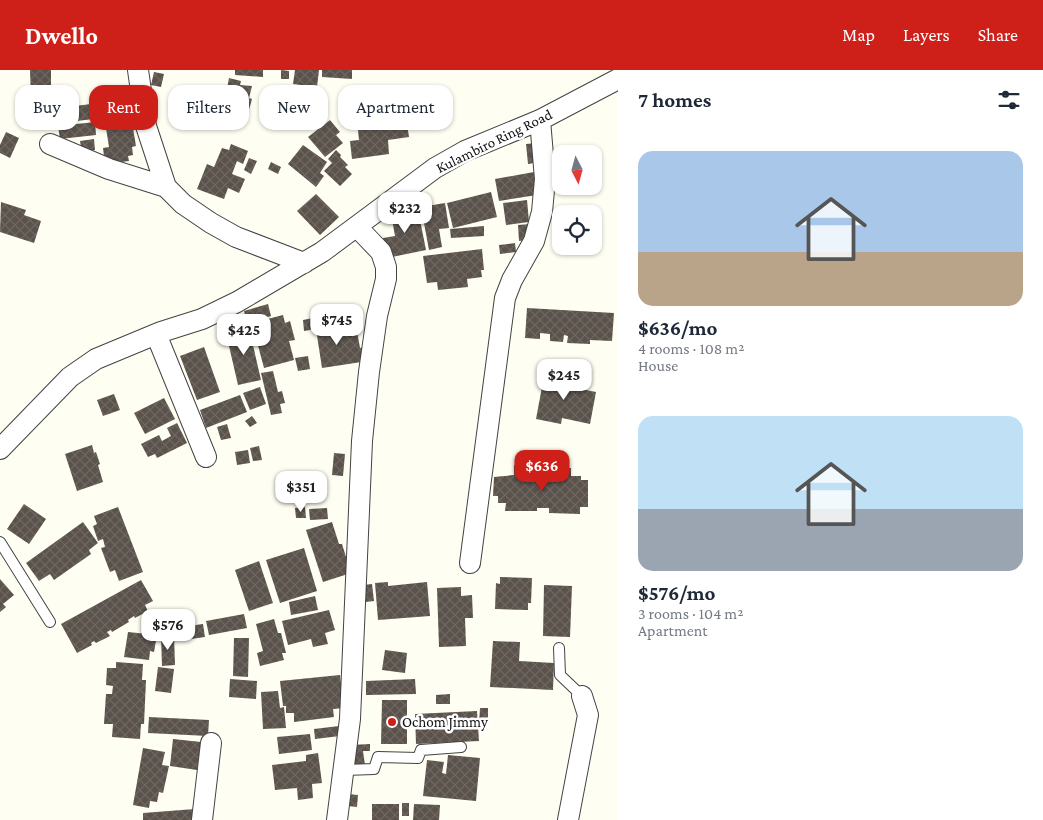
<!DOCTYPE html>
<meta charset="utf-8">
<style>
:root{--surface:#fff;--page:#f2f2f3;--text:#1f2937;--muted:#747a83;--accent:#cf1f19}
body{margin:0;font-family:"Crimson Pro",serif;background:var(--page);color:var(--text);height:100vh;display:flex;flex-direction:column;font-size:19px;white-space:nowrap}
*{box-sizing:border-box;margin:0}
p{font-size:16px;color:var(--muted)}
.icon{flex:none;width:28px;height:28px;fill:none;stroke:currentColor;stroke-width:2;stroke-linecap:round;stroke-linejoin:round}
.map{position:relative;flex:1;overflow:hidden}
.side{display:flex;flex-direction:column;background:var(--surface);width:425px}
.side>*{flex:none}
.hud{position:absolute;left:15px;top:15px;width:475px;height:45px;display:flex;gap:10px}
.needle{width:32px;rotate:174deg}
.buttons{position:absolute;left:552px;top:75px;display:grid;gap:10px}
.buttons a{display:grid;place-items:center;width:50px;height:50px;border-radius:10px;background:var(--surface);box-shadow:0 1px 4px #0004;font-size:25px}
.price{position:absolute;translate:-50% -42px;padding:0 11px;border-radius:10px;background:#fff;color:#222;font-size:16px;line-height:32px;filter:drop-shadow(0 1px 2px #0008)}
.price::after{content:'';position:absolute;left:50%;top:30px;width:15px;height:11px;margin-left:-8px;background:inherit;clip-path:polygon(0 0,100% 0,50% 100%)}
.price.selected{background:var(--accent);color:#fff}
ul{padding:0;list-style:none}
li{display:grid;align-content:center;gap:10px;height:265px;padding:0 20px}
li span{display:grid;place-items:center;height:155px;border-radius:15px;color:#555}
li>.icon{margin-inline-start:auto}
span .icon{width:90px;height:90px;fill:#fffc;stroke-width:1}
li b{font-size:21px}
h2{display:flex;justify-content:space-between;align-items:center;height:60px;padding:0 20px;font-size:21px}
.chip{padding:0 18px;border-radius:15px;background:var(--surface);box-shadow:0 1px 4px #0004;font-size:18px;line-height:45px}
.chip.selected{background:var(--accent);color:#fff}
header{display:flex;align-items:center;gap:30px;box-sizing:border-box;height:70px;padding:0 25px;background:var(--accent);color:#fff}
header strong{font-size:24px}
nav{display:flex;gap:28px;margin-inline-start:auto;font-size:18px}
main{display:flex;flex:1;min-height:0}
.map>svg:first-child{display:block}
.building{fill:url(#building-cross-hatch)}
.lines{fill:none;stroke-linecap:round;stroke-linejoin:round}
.lane-casing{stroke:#434343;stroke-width:12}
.street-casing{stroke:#434343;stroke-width:22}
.lane{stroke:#fff;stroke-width:10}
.street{stroke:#fff;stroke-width:20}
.poi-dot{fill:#cf1f19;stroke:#fff;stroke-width:2}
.labels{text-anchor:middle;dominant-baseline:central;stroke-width:5;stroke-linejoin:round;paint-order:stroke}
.street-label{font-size:15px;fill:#101010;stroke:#fff}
.poi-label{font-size:15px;fill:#101010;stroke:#fff;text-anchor:start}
</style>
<header>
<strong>Dwello</strong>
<nav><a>Map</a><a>Layers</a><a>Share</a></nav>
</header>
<main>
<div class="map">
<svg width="618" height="750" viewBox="0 0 618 750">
<defs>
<pattern id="building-cross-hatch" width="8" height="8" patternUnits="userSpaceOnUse" patternTransform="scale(1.25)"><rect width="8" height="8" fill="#5a524b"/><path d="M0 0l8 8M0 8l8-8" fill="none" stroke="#6d6661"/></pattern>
</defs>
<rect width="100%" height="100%" fill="#fffef2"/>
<!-- building -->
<path class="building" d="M30,0H51V29H31Z
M235,0H263V7L235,5Z
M281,0L289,1V9H281Z
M295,0H319L317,17L293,14Z
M322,0H352V9L322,7Z
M154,2L164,4L161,17L151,15Z
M229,8L241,11L240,15L252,16L249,28L252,29L248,43L245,42L242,55L208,47L206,39L210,28L217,24H226Z
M396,17L398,35L400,34L403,54H407L409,67L388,70L389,84L352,89L350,71L359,70L356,41L376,39L374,20Z
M115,31L117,46L77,51L75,36Z
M128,48L130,58H133L136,76L132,77L133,85L128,86L129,91L105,94L103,78L109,77L105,52Z
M330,50L340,62L336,65L343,73L325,87L308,67Z
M95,52L96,65L60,69L58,56Z
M6,62L19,68L10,88L0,83V75Z
M94,69L95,80L82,82L80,71Z
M537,73L540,92L528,94L526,74Z
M231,74L248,81L243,94L237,91L232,104L245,109L239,123L228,118L224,129L197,119L207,94L214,97L222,78L229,80Z
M303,75L327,92L320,103L324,106L316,117L288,94Z
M336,80L341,85L340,87L348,95L345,97L352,104L340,116L324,101L332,93L328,89Z
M249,88L257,91L251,104L244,100Z
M271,92L281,97L278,104L268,99Z
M534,102L537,125L499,131L495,109Z
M491,122L497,147L453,158L447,133Z
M316,124L339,147L320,165L297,141Z
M527,130L529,152L506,155L503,133Z
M1,132L26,140L24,145L41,151L34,173L0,162Z
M445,133L449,158L439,159L442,177L429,180L421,137Z
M413,136L415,146L419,145L426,180L387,188L383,168L395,166L392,149L395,148L394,140Z
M530,154L531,170L519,171L518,155Z
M484,156V166L451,168L450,159Z
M515,173L516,182L500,184L499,175Z
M482,179L484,200H481L482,207L467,209L468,217L438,220L437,212L427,213L423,186Z
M268,234L271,246L247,253L244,241Z
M527,238L614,243L612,271L590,270V274L567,273L568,266L564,265L563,272L550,271V264L540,263V269L525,268Z
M283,245L285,253L290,251L295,270L289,271L294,290L264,298L252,253Z
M313,248L315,257L328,255L330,265L357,261L360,278L365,277L368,291L322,298L316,259L304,261L303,250Z
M249,258L261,310L238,315L226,263Z
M204,277L220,322L197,330L180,286Z
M308,286L310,299L298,301L295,288Z
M273,301L278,322L282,321L285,333L280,334L282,343L271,345L261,303Z
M545,301L568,306L566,316L596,322L590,354L562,348L561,354L536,349Z
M260,317L266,334L250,340L243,323Z
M114,324L120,340L103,346L97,330Z
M240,325L247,342L206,358L200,340Z
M164,328L175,349L145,364L134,343Z
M252,346L257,353L250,357L245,351Z
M177,353L187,373L157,388L155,384L148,387L141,374L159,365L162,371L171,366L167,358Z
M227,354L231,368L221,370L217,357Z
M92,375L94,383L96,382L100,394L98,395L103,412L77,421L65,384Z
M259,376L262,390L253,391L250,378Z
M248,380L250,393L237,395L235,382Z
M334,383L345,384L343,406L332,405Z
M514,395L528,396V405H540V409H546V406H557V398H571V406H581V410H588V437H580V444L549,443V438H537V441H505L506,433H498V426H493L494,407L514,405Z
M24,434L46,449L29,474L7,459Z
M118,437L143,502L119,511L115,500L110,502L101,478L105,477L103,469L98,471L93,456L97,454L94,446Z
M305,437L306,448H296L295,438Z
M327,438L328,449L310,450L309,439Z
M83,452L98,473L89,480L91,484L54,510L50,504L39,511L26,493Z
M332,452L339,474H342L351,503L323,512L306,460Z
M304,478L317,521L280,533L266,490Z
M259,491L273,533L249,541L235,500Z
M500,507L532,508L531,533H528V540L495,539L496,513L500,514Z
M0,509L14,525L3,534L6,537L0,542Z
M141,510L153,531L145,535L148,541L135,548L134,546L128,550L129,552L112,562L111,560L107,562L110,566L96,573L94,571L91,573L92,575L77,583L61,554Z
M388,512V516L427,512L430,546L378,550L375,513Z
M372,514L374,531L366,532L364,515Z
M544,515L572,516L570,567L543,566Z
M461,517V526L472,525L473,548H465L466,576L439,577L437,518Z
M315,526L318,540L291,545L289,532Z
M329,540L335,560L325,563L328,574L313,577L311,569L288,575L282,551Z
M244,544L247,558L209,565L206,551Z
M274,549L278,563H281L286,583H282L284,590L260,596L257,583L263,581L256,554Z
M203,554L205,567L177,571L175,558Z
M128,562L157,565L154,582L150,581L149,590L124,587Z
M161,566H174L175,595L162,596Z
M234,568H249L248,607L233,606Z
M493,571L520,572L519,591L554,593L553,620L490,617Z
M385,580L407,583L405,603L382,600Z
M116,592L143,594L142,610H146L144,654H141L140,669L112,667L113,654H104L106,624H112L113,616L106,615L107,598H116Z
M158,597L174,599L171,623L155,621Z
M340,605L344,638L333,639L334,647L294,652V643H286V636H283L280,611Z
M230,609L257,611L256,629L229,627Z
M415,609L416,624L366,625V611Z
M278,621L280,638L284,637L286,658L263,659L261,622Z
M450,624V634H436V625Z
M382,630H407V674H381Z
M480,638H488V654H479Z
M477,641L479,671L416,674L415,644Z
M149,647L209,650L208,666L148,663Z
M339,656L340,666L315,669L314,659Z
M310,664L312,680L279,684L277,667Z
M173,669L201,672L197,700L170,696Z
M370,674V681H363L365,695L353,696L351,675Z
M143,678L165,682L162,695L169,696L163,723L159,722L157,732L150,731L149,738L133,735Z
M318,683L322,713L312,714L313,728L298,730L297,718L275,720L272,695L306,691V685Z
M448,685L480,688L476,731L423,726L427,690L444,692L442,703L446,704Z
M348,724L358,725L357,737L348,736Z
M402,733H409V746H402Z
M372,734H399V750H372Z
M414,734L440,735L439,750H413Z
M195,739V750H143V743Z"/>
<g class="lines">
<defs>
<path id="lane" d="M0,472L50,552
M559,578L560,605L582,626
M344,700L374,699L378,687L418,688L421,680L461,677"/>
<path id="street" d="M138,0L146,56L166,117L183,134L211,153L236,167L304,193
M50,74L109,99L166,117
M156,264L206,387
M0,379L70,307L96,289L161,262L202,249L237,232L322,182L435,98L465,81L540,50L618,9
M470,493L505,228L512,210L534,171L542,142L545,109L540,50
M202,750L211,673
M337,750L350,649L362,371L369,302L377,246L386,209V197L381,182L357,157
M568,750L588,645L582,626"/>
</defs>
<!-- lane casing -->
<use href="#lane" class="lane-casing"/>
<!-- street casing -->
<use href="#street" class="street-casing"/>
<!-- lane -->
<use href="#lane" class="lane"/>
<!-- street -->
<use href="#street" class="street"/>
</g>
<!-- markers -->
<circle class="poi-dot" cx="392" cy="652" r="5"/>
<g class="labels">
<!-- street labels -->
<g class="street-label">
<text transform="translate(494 71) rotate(-26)">Kulambiro Ring Road</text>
</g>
<!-- poi labels -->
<g class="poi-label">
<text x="402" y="652">Ochom Jimmy</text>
</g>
</g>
</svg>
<div class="buttons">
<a><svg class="needle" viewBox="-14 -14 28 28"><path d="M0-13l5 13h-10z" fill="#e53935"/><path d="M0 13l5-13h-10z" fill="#747a83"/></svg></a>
<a><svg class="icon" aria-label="locate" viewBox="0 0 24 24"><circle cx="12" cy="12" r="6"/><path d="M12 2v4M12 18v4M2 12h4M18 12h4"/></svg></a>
</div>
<b class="price" style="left:405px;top:164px">$232</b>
<b class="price" style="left:337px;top:276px">$745</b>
<b class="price" style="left:244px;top:286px">$425</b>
<b class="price" style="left:564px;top:331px">$245</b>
<b class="price selected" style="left:542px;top:422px">$636</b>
<b class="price" style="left:301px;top:443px">$351</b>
<b class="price" style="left:168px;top:581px">$576</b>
<div class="hud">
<a class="chip">Buy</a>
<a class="chip selected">Rent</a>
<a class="chip">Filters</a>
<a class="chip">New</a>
<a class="chip">Apartment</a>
</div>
</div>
<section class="side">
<h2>7 homes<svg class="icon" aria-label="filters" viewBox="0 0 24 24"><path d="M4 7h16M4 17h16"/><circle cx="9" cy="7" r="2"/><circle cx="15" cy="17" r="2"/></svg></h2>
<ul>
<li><span style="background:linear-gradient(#a9c7e8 65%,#b9a48a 0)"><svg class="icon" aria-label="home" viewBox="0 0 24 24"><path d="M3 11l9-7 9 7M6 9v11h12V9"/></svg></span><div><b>$636/mo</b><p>4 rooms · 108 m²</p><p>House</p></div></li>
<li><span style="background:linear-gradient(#bfe0f5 60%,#9aa5b1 0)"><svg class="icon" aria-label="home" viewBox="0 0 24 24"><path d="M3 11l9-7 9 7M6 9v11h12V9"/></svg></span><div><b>$576/mo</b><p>3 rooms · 104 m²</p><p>Apartment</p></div></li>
</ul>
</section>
</main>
